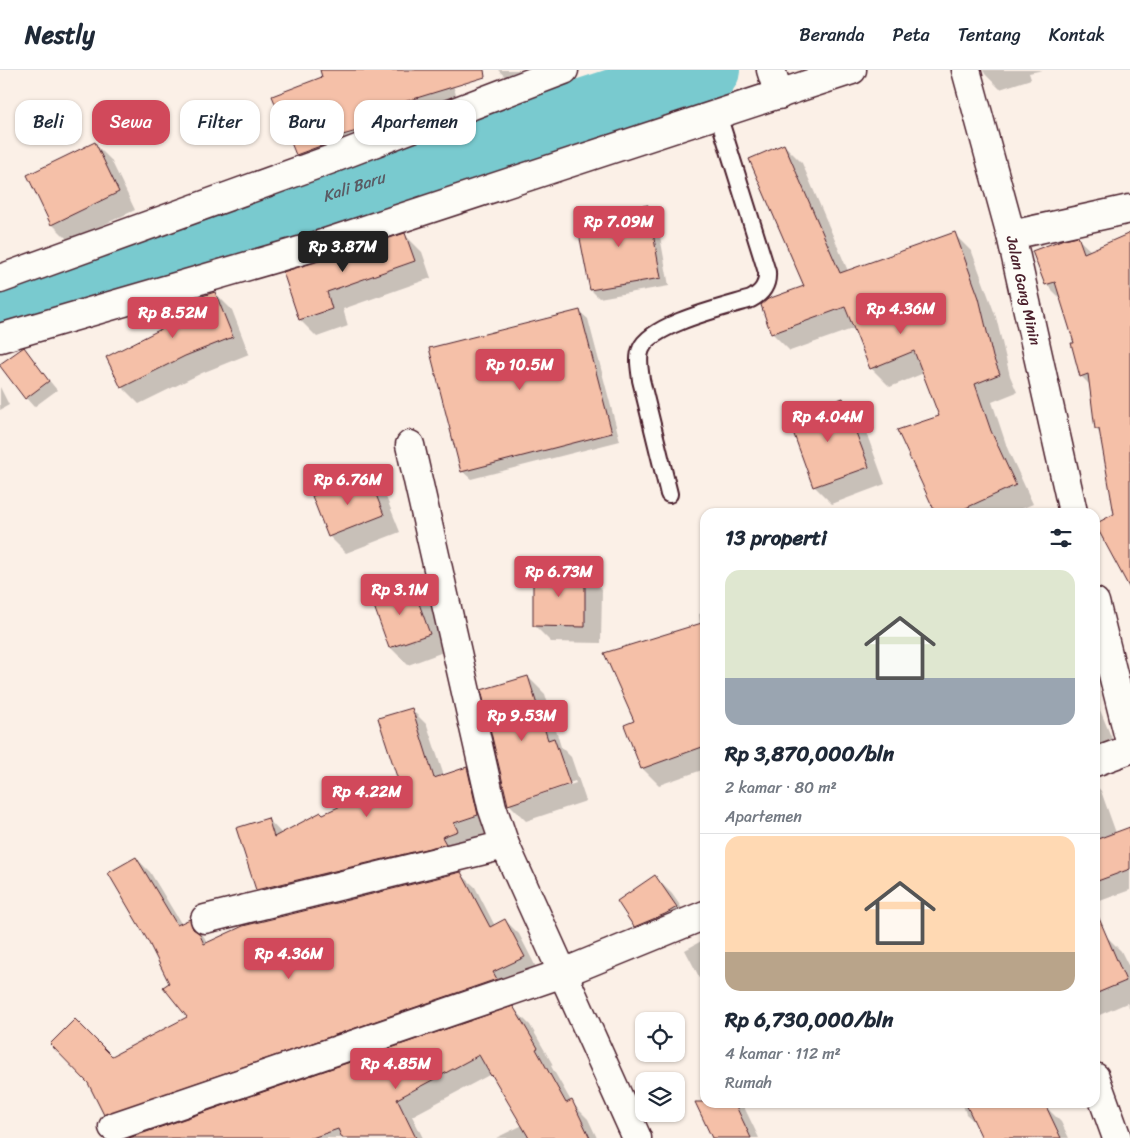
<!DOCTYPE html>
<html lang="id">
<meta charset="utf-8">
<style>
:root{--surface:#fff;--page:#f6f6f7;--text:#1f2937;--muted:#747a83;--line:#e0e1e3;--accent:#d1495b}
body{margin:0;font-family:Sriracha,sans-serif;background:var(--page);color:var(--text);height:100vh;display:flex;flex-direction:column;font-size:19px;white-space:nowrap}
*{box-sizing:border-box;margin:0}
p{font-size:16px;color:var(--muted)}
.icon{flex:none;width:28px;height:28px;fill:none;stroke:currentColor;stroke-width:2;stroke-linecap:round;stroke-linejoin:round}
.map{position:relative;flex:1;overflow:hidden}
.panel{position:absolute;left:700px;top:438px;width:400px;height:600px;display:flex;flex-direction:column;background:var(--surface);border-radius:15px;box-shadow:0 1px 4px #0004}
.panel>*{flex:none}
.guide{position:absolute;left:15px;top:30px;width:475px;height:45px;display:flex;gap:10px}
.buttons{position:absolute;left:635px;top:942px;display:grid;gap:10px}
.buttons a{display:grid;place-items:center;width:50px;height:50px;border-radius:10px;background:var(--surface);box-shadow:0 1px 4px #0004;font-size:25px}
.price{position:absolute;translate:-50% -42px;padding:0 11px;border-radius:5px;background:var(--accent);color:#fff;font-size:16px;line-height:32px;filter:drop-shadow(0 1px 2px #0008)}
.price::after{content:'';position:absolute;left:50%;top:30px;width:15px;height:11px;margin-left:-8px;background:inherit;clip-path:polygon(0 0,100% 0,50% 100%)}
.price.active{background:#222;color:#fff}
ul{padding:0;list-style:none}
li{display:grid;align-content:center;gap:10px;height:265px;padding:0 25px}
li+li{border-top:1px solid var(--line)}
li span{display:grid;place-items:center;height:155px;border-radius:15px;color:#555}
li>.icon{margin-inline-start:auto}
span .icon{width:90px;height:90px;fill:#fffc;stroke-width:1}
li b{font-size:21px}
h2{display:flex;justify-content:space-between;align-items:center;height:60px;padding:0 25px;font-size:21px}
.tag{padding:0 18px;border-radius:15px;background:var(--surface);box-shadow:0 1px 4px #0004;font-size:18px;line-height:45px}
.tag.active{background:var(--accent);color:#fff}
header{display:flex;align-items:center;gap:30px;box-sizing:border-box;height:70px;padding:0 25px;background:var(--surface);border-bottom:1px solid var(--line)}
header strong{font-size:24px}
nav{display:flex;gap:28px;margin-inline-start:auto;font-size:18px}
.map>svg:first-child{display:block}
.shadow{fill:#0003;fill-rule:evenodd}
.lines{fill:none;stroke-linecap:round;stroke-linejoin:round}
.river{stroke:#79cacf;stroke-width:64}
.building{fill:#f5c0a8;stroke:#4a1f2b}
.service-casing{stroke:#4a1f2b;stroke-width:20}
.minor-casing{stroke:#4a1f2b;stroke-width:31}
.service{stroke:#fdfcf7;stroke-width:16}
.minor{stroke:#fdfcf7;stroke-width:28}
.labels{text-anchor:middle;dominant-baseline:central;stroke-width:5;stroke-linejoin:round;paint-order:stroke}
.street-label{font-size:15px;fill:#4a1f2b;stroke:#fdfcf7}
.water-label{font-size:16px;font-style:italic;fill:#5a5b64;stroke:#fdfcf7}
</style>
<header>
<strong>Nestly</strong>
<nav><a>Beranda</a><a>Peta</a><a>Tentang</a><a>Kontak</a></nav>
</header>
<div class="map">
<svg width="1130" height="1068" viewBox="0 0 1130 1068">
<rect width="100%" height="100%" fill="#fbf0e7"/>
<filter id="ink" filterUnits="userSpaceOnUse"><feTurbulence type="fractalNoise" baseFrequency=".02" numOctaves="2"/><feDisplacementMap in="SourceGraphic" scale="10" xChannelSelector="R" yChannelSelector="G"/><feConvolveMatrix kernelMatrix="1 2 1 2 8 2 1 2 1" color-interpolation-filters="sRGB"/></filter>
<g filter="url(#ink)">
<!-- shadow -->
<path class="shadow" d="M322,0H448L460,37L314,102L297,85L274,26L324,7Z
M498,0H544L512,13Z
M983,0H1043L1029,3L1031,9L1000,19L985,4Z
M94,73L111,90L135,140L69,171L52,154Z
M784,75L802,93L848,201L954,164L972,182L996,247L1010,306L1017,322L992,332L1008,380L1033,434L1014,442H936L898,361L941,347L924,303L890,317L872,299L855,258L790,281L772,263L805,217Z
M647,136L656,144L669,216L599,228L591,220Z
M405,165L422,182L431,208L343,239L348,256L317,267L300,250L285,203Z
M1130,165V504L1115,445L1101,364L1096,359L1091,316L1081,306L1075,274L1062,230L1046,214L1077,168L1091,181Z
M215,223L232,240L249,284L202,303L139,334L122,317L169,256Z
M579,241L588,249L620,371L471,409L462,401Z
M23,279L57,320L34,337L26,328Z
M0,317L9,335L0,340Z
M843,329L860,346L885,414L832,434L815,417L790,349Z
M367,405L384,422L400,462L346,483L329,466Z
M585,502L602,519L601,573L551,572L534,555Z
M412,515L429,532L446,581L408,595L391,578L373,529Z
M705,542V699L659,715L642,698L636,652L700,555L699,544Z
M528,607L545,624L561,677L571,687L586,731L526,751L509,734ZM575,711L576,713L519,732V730Z
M1095,628L1117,681L1095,690Z
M411,639L427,655L444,706L467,699L483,715L493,761L470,769L473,777L273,836L257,820L268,749L282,764L399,711Z
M1095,704V714L1101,721L1116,763L1130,758V820L1100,831L1095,826Z
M136,788L150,802L182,855L190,851L203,865L208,874L460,803L475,817L495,856L505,850L519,864L538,901L119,1058L105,1044L189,947L170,913Z
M655,807L672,824L693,854L653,873L635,856Z
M1105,865L1121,881L1128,895H1130V939L1127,933L1095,947V869Z
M705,869V918L685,880Z
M513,938L530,955L553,995L551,996L572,1033L588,1049L597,1068H496L523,1055L496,1009L491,1004L412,1046L423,1068H133Z
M705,1031V1032H739L744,1037L759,1068H713L697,1035Z
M962,1032H1037L1044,1035L1061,1052L1069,1068H983L977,1054L966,1044Z"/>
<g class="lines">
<!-- river -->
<path class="river" id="s1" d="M0,232L708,0"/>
</g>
<!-- building -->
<path class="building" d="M320,0H484L485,7L371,42L375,56L321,71L323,75L296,85L272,26L322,7Z
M95,72L119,122L51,155L27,105Z
M784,74L840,203L955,162L979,228L993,287L1000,304L975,314L991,361L1016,415L957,442H935L897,360L939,346L914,281L870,299L845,237L771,264L761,235L768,229L804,216L749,89Z
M648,135L661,208L590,220L576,148Z
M405,163L415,191L327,222L332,239L299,250L283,202Z
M1130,163V519L1095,454L1114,444L1099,359H1095L1088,304L1080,307L1071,273H1074L1055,212L1045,215L1032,181L1064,169L1078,166L1084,183Z
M215,222L233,267L185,286L121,318L106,287L167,256L161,239Z
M580,240L612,363L461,402L429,278Z
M24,277L49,311L25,329L0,296V294Z
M843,328L869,397L813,417L788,348Z
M368,404L384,445L328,467L312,426Z
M533,499L585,500V557L533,556Z
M412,514L430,564L389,578L371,528Z
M705,552V676L641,699L624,655L634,651L604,583Z
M528,606L548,670L554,668L570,714L508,735L481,620Z
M412,638L434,708L467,697L478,745L454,753L458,761L442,767L446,774L256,820L236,758L268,748L274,767L321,742L323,744L398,710L378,648Z
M1130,757V799L1095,812V770Z
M136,787L177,855L190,849L193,859L199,863L204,874L243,856L461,802L490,857L505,849L525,887L493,902L497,909L104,1045L88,1013L50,974L75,949L112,986L187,947L163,917L169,913L148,871L108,803Z
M655,805L677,837L665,844L634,857L617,831Z
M1095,839L1126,911L1095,924Z
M513,936L538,978L536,979L566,1033L572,1030L590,1068H529L492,1005L491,1006L479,985L397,1029L416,1068H342L338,1059L312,1068H129Z
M695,1032H734L751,1068H712Z
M965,1032H1044L1061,1068H982Z"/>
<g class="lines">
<defs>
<path id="service" d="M669,424L641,310C640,300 637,288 641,279C651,254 725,237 751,229C762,223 768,215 767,202L718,45"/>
<g id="minor">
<path d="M771,0L779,25"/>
<path id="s2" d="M966,0L1011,165L1073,442"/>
<path d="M1011,165L1130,139"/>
<path d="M0,209L329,90L564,0"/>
<path d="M0,268L310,178L852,0"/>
<path d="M410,375L492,737L505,775L637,1068"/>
<path d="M1095,532L1130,672"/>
<path d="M1095,692L1130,679"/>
<path d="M205,849L505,775"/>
<path d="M1095,1007L1117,1068"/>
<path d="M113,1057L563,903L705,845"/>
</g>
</defs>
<!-- service casing -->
<use href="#service" class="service-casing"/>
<!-- minor casing -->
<use href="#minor" class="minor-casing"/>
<!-- service -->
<use href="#service" class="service"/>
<!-- minor -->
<use href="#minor" class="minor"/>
</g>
</g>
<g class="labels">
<!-- street labels -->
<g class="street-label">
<text stroke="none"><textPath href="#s2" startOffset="228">Jalan Gang Minin</textPath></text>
</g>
<!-- water labels -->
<g class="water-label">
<text stroke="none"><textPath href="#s1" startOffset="372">Kali Baru</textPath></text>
</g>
</g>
</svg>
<div class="buttons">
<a><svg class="icon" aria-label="locate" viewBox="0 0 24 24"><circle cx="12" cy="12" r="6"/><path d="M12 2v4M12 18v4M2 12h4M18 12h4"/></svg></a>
<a><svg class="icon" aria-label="layers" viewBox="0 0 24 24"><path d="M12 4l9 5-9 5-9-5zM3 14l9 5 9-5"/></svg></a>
</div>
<b class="price" style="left:619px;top:178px">Rp 7.09M</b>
<b class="price active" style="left:343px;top:203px">Rp 3.87M</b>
<b class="price" style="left:901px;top:265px">Rp 4.36M</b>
<b class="price" style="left:173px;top:269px">Rp 8.52M</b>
<b class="price" style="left:520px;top:321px">Rp 10.5M</b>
<b class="price" style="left:828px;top:373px">Rp 4.04M</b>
<b class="price" style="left:348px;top:436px">Rp 6.76M</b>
<b class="price" style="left:559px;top:528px">Rp 6.73M</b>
<b class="price" style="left:400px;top:546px">Rp 3.1M</b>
<b class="price" style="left:522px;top:672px">Rp 9.53M</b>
<b class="price" style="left:367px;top:748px">Rp 4.22M</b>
<b class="price" style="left:289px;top:910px">Rp 4.36M</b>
<b class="price" style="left:396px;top:1020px">Rp 4.85M</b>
<div class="guide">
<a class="tag">Beli</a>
<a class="tag active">Sewa</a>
<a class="tag">Filter</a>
<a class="tag">Baru</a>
<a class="tag">Apartemen</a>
</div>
<section class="panel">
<h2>13 properti<svg class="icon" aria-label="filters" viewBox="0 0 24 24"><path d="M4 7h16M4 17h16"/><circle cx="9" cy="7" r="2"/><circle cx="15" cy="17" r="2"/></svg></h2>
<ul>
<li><span style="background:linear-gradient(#dfe7d0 70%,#9aa5b1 0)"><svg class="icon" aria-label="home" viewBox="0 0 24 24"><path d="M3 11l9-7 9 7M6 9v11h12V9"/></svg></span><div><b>Rp 3,870,000/bln</b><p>2 kamar · 80 m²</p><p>Apartemen</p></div></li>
<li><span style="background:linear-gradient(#ffd9b3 75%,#b9a48a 0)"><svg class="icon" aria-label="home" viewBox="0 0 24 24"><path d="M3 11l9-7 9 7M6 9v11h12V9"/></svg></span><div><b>Rp 6,730,000/bln</b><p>4 kamar · 112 m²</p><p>Rumah</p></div></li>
</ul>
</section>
</div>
